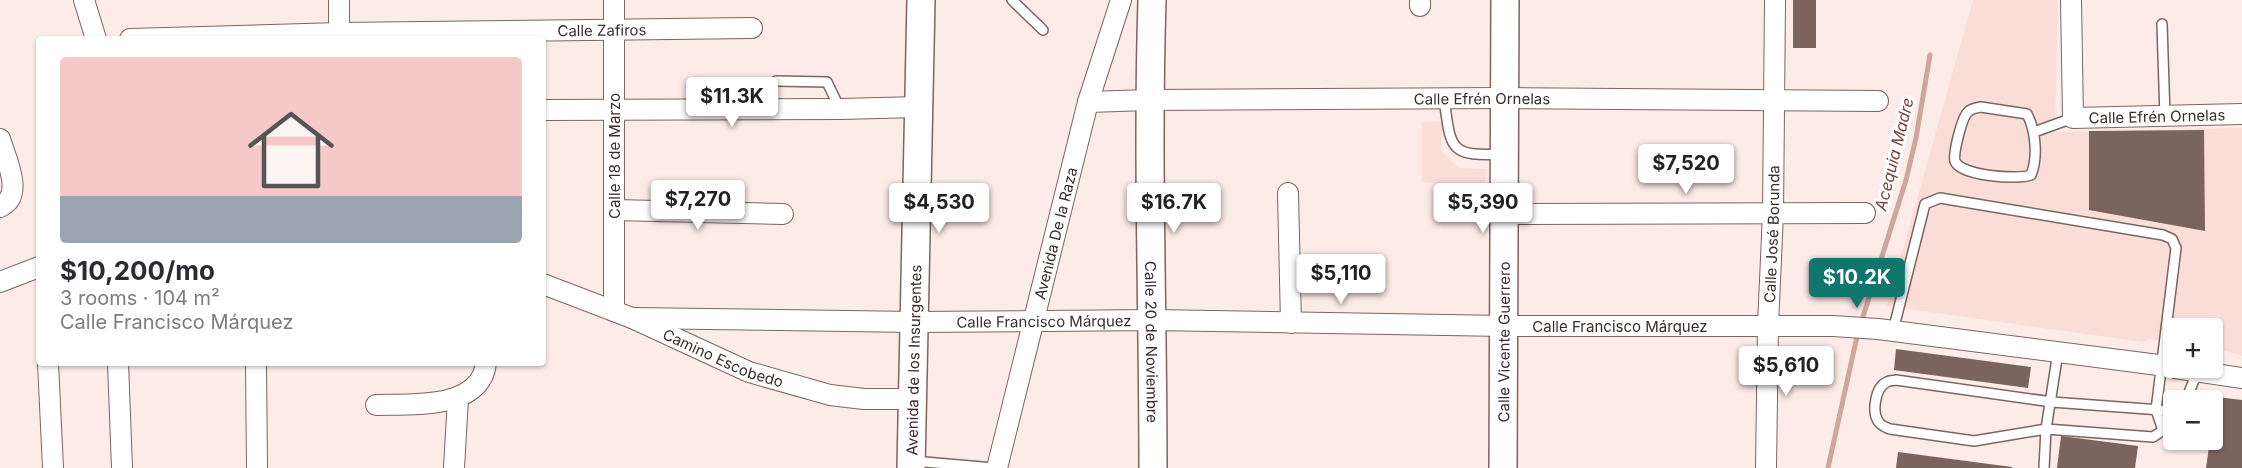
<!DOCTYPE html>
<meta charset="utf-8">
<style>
:root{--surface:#fff;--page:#f2f2f3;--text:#2b2b33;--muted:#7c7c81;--line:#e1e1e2;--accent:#0f766e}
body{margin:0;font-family:Inter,sans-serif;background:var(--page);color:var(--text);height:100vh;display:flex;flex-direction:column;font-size:22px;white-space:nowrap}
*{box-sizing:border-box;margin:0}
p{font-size:20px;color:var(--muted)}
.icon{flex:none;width:33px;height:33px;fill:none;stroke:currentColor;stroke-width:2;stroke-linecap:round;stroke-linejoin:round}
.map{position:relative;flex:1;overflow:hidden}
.side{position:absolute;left:36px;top:36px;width:510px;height:330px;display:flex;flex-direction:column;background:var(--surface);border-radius:6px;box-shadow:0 2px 4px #0004}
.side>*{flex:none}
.buttons{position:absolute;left:2163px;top:318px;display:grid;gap:12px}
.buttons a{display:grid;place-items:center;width:60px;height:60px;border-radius:6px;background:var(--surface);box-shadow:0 2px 4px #0004;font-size:30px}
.price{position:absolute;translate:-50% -51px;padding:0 14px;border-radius:6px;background:#fff;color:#222;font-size:20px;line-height:39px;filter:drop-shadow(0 2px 3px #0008)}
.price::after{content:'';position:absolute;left:50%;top:36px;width:18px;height:14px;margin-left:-9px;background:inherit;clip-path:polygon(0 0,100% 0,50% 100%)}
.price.on{background:var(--accent);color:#fff}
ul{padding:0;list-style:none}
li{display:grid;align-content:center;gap:12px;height:318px;padding:0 24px}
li+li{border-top:2px solid var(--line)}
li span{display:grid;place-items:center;height:186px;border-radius:6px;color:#555}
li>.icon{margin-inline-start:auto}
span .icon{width:108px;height:108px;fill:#fffc;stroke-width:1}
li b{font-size:26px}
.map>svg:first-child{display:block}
.built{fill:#fbddd7}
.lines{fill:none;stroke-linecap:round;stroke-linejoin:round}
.stream{stroke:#d0a59c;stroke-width:5}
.building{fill:#7b635e}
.service-casing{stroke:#7d6560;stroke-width:12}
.minor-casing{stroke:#7d6560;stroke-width:22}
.secondary-casing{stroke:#7d6560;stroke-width:30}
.service{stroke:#fff;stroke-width:9}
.minor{stroke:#fff;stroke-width:20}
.secondary{stroke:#fff;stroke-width:27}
.labels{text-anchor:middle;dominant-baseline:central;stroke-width:6;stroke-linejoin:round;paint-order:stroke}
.street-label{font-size:15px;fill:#382d2b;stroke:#fff}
.water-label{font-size:16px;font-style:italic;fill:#7c4237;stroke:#fff}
</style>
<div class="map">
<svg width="2242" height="468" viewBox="0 0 2242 468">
<rect width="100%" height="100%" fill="#fdebe8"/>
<!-- built -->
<path class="built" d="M1973,0H2058L2055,132L2242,128V356L2213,347L2212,328H2174L2173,342L2148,339L2143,342L1887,306Z
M1442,121L1441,150L1458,168L1486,169L1484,187L1422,182V122Z"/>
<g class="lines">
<!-- stream -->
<path class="stream" d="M1861,323L1906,180L1916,138L1930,55
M1828,468L1858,332"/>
</g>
<!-- building -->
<path class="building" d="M1793,0H1816V48H1793Z
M2204,130L2205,231L2089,210V131Z
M1896,349L2031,367L2028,388L1894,370Z
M2217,397L2242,400V468H2206L2210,440H2212Z
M2061,436L2138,446L2135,468H2057Z
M1898,452L2012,467V468H1896Z"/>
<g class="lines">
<defs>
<path id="service" d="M1012,0L1043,30
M2162,24L2165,117
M776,81L827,82L840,109
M1444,99C1451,148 1448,157 1502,154
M1981,107L2027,114C2036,131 2038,158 2031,175C2018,180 1960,176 1955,161C1953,153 1962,117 1968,112C1972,108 1976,108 1981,107Z
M2034,132L2073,118
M1893,331L1925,204L1940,198L2163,235L2172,239L2176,248L2156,410L2163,430
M2186,400L2198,370
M2174,411L2052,402L1896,380C1893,381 1890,380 1887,382C1875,387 1872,412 1878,421C1881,426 1885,427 1890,429L1974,441L2046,429L2153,437L2174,423
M913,461L994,468
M2044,468L2046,429L2058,352"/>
<g id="minor">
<path d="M84,0L96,39"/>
<path d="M339,0V39"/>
<path id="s1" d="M2071,0L2073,118L2242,114"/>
<path d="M1420,6V0"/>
<path id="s2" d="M130,39L339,33L752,28"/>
<path id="s3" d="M1088,102L1149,100L1506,98L1878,101"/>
<path d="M543,110L840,109L919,107"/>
<path d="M0,139C6,159 25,196 0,207"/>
<path d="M1288,193L1291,323"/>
<path d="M614,210L783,214"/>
<path d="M1506,214L1865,213"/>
<path d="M0,282L39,267"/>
<path id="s4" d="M543,284L632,318L749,372L830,395L864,399H912"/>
<path d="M614,311V0"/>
<path id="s5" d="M632,318L914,322L1153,320L1504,326H1833L1878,329L2174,367"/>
<path d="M48,363L53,468"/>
<path d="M118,363L122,468"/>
<path d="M256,363L257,468"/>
<path d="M2175,368L2242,378"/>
<path d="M376,405C411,404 481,410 486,363"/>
<path d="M454,468L458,398"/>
<path id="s6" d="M997,468L1088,102L1121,0"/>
<path id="s7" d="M1766,468L1768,325L1773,214L1775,0"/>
</g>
<g id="secondary">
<path id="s8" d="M1152,0C1147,156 1153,312 1153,468"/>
<path id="s9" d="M911,468L921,0"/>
<path id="s10" d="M1503,468L1505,0"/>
</g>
</defs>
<!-- service casing -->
<use href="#service" class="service-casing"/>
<!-- minor casing -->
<use href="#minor" class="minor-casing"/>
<!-- secondary casing -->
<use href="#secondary" class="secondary-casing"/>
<!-- service -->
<use href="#service" class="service"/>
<!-- minor -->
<use href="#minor" class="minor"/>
<!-- secondary -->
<use href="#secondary" class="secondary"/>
</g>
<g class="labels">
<!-- street labels -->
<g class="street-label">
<text stroke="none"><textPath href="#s2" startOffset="472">Calle Zafiros</textPath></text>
<text stroke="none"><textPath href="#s3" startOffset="394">Calle Efrén Ornelas</textPath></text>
<text stroke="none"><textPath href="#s1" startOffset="202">Calle Efrén Ornelas</textPath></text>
<text transform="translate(614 156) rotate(-90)">Calle 18 de Marzo</text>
<text stroke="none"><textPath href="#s6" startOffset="242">Avenida De la Raza</textPath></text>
<text stroke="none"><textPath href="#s7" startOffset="234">Calle José Borunda</textPath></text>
<text stroke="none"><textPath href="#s5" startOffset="412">Calle Francisco Márquez</textPath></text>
<text stroke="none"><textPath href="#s5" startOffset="988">Calle Francisco Márquez</textPath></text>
<text stroke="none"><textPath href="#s8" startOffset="342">Calle 20 de Noviembre</textPath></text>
<text stroke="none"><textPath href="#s10" startOffset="126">Calle Vicente Guerrero</textPath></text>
<text stroke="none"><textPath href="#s4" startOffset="195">Camino Escobedo</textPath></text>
<text stroke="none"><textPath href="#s9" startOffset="108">Avenida de los Insurgentes</textPath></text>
</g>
<!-- water labels -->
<g class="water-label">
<text transform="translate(1894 154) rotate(-76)">Acequia Madre</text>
</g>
</g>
</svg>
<div class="buttons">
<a>+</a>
<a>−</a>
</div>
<b class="price" style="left:732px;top:128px">$11.3K</b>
<b class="price" style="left:1686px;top:195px">$7,520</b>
<b class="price" style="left:698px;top:231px">$7,270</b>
<b class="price" style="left:939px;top:234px">$4,530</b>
<b class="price" style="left:1174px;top:234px">$16.7K</b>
<b class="price" style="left:1483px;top:234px">$5,390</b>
<b class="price" style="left:1341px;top:305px">$5,110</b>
<b class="price on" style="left:1857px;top:309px">$10.2K</b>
<b class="price" style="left:1786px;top:397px">$5,610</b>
<section class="side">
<ul>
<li><span style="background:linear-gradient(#f6c9c9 75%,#9aa5b1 0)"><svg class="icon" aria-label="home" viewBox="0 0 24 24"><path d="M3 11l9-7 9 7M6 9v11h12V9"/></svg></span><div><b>$10,200/mo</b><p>3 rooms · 104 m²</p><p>Calle Francisco Márquez</p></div></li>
</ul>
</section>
</div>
